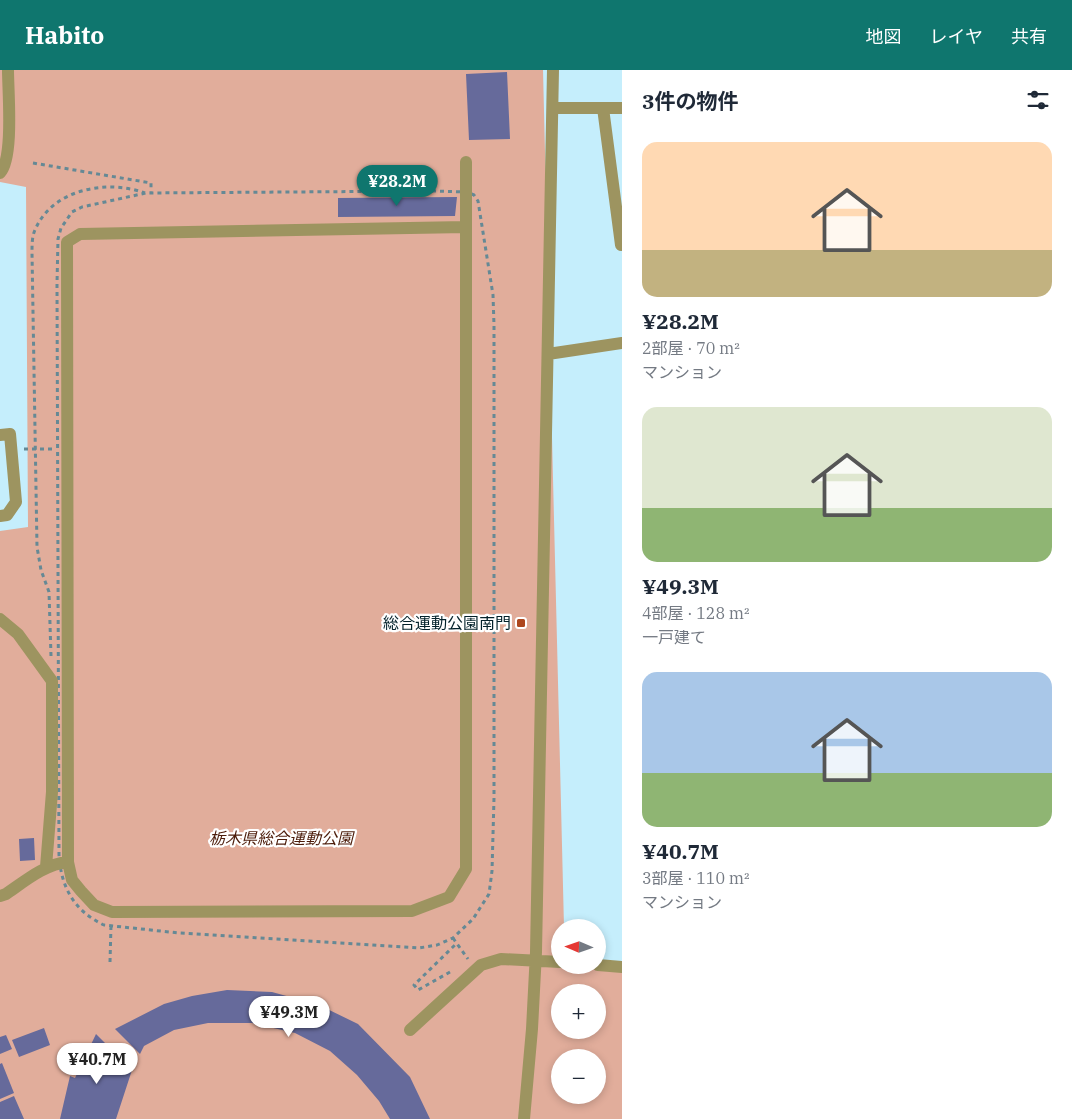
<!DOCTYPE html>
<html lang="ja">
<meta charset="utf-8">
<style>
:root{--surface:#fff;--page:#f6f6f7;--text:#1f2937;--muted:#747a83;--accent:#0f766e}
body{margin:0;font-family:"IBM Plex Serif","Noto Sans JP",serif;background:var(--page);color:var(--text);height:100vh;display:flex;flex-direction:column;font-size:19px;white-space:nowrap}
*{box-sizing:border-box;margin:0}
p{font-size:16px;color:var(--muted)}
.icon{flex:none;width:28px;height:28px;fill:none;stroke:currentColor;stroke-width:2;stroke-linecap:round;stroke-linejoin:round}
.map{position:relative;flex:1;overflow:hidden}
.sheet{display:flex;flex-direction:column;background:var(--surface);width:450px}
.sheet>*{flex:none}
.needle{width:32px;rotate:272deg}
.tools{position:absolute;left:551px;top:849px;display:grid;gap:10px}
.tools a{display:grid;place-items:center;width:55px;height:55px;border-radius:50%;background:var(--surface);box-shadow:0 2px 8px #0003;font-size:25px}
.price{position:absolute;translate:-50% -42px;padding:0 11px;border-radius:18px;background:#fff;color:#222;font-size:16px;line-height:32px;filter:drop-shadow(0 1px 2px #0008)}
.price::after{content:'';position:absolute;left:50%;top:30px;width:15px;height:11px;margin-left:-8px;background:inherit;clip-path:polygon(0 0,100% 0,50% 100%)}
.price.selected{background:var(--accent);color:#fff}
ul{padding:0;list-style:none}
li{display:grid;align-content:center;gap:10px;height:265px;padding:0 20px}
li span{display:grid;place-items:center;height:155px;border-radius:15px;color:#555}
li>.icon{margin-inline-start:auto}
span .icon{width:90px;height:90px;fill:#fffc;stroke-width:1}
li b{font-size:21px}
h2{display:flex;justify-content:space-between;align-items:center;height:60px;padding:0 20px;font-size:21px}
header{display:flex;align-items:center;gap:30px;box-sizing:border-box;height:70px;padding:0 25px;background:var(--accent);color:#fff}
header strong{font-size:24px}
nav{display:flex;gap:28px;margin-inline-start:auto;font-size:18px}
main{display:flex;flex:1;min-height:0}
.map>svg:first-child{display:block}
.green{fill:#e1ad9b;fill-rule:evenodd}
.building{fill:#666a9b}
.lines{fill:none;stroke-linecap:round;stroke-linejoin:round}
.path{stroke:#658995;stroke-width:3;stroke-dasharray:4 4;stroke-linecap:butt}
.minor{stroke:#9d9460;stroke-width:12}
.poi-dot{fill:#ad471e;stroke:#fff;stroke-width:2}
.labels{text-anchor:middle;dominant-baseline:central;stroke-width:4.5;stroke-linejoin:round;paint-order:stroke}
.poi-label{font-size:16px;fill:#03212a;stroke:#fff;text-anchor:end}
.park-label{font-size:16px;font-style:italic;fill:#4c1c0a;stroke:#fff}
</style>
<header>
<strong>Habito</strong>
<nav><a>地図</a><a>レイヤ</a><a>共有</a></nav>
</header>
<main>
<div class="map">
<svg width="622" height="1049" viewBox="0 0 622 1049">
<rect width="100%" height="100%" fill="#c5eefc"/>
<!-- green -->
<path class="green" d="M0,0H543L564,857L560,858V895L622,894V1049H0V461L28,457L26,117L0,112ZM560,922H598V960H560ZM560,988H598V1025H560Z"/>
<!-- building -->
<path class="building" d="M507,2L510,69L469,70L466,4Z
M457,127L455,146L338,147V128Z
M34,768L35,790L20,791L19,769Z
M227,920L272,922L319,935L358,954L410,1007L430,1049H390L379,1031L357,1005L330,981L295,963L252,953H208L174,960L144,976L140,984L115,959L164,934L192,926Z
M44,958L50,975L19,987L12,970Z
M96,964L132,1000L116,1049H60L70,1006L75,1008Z
M6,965L12,979L0,984V967Z
M2,993L14,1023L0,1029V994Z
M14,1026L24,1049H0V1032Z"/>
<g class="lines">
<!-- path -->
<path class="path" d="M33,93L151,113V123
M432,121L467,122L474,125L478,131L493,225L494,255V728L492,801L489,824L473,849L453,868L437,875L419,878L179,863L104,855C74,841 61,817 59,785L57,214L58,169L61,158L72,142L82,137L146,123Z
M24,379H55
M51,586L49,522L41,500L37,477L32,183C32,175 32,166 35,160C52,119 107,109 145,123
M453,868L468,889
M110,892L111,855
M450,902L418,920L414,915L457,873"/>
<!-- minor -->
<path class="minor" d="M553,38H622
M603,38L621,175
M0,103C14,88 8,22 8,0
M466,157V799L449,827L412,841L112,842L94,835L81,821L72,810L68,792L67,172L80,164Z
M466,157V92
M548,284L622,273
M0,365L10,364L16,432L7,445L0,446
M0,549L18,564L52,611V722L46,797
M0,826L6,824C25,811 45,794 68,792
M598,895L622,897
M410,960L481,895L501,889L560,892
M524,1049L532,959L536,882L553,0"/>
</g>
<!-- markers -->
<rect class="poi-dot" x="516" y="548" width="10" height="10" rx="2.5"/>
<g class="labels">
<!-- poi labels -->
<g class="poi-label">
<text x="511" y="553">総合運動公園南門</text>
</g>
<!-- park labels -->
<g class="park-label">
<text x="281" y="768">栃木県総合運動公園</text>
</g>
</g>
</svg>
<div class="tools">
<a><svg class="needle" viewBox="-14 -14 28 28"><path d="M0-13l5 13h-10z" fill="#e53935"/><path d="M0 13l5-13h-10z" fill="#747a83"/></svg></a>
<a>+</a>
<a>−</a>
</div>
<b class="price selected" style="left:397px;top:137px">¥28.2M</b>
<b class="price" style="left:289px;top:968px">¥49.3M</b>
<b class="price" style="left:97px;top:1015px">¥40.7M</b>
</div>
<section class="sheet">
<h2>3件の物件<svg class="icon" aria-label="filters" viewBox="0 0 24 24"><path d="M4 7h16M4 17h16"/><circle cx="9" cy="7" r="2"/><circle cx="15" cy="17" r="2"/></svg></h2>
<ul>
<li><span style="background:linear-gradient(#ffd9b3 70%,#c2b280 0)"><svg class="icon" aria-label="home" viewBox="0 0 24 24"><path d="M3 11l9-7 9 7M6 9v11h12V9"/></svg></span><div><b>¥28.2M</b><p>2部屋 · 70 m²</p><p>マンション</p></div></li>
<li><span style="background:linear-gradient(#dfe7d0 65%,#8fb573 0)"><svg class="icon" aria-label="home" viewBox="0 0 24 24"><path d="M3 11l9-7 9 7M6 9v11h12V9"/></svg></span><div><b>¥49.3M</b><p>4部屋 · 128 m²</p><p>一戸建て</p></div></li>
<li><span style="background:linear-gradient(#a9c7e8 65%,#8fb573 0)"><svg class="icon" aria-label="home" viewBox="0 0 24 24"><path d="M3 11l9-7 9 7M6 9v11h12V9"/></svg></span><div><b>¥40.7M</b><p>3部屋 · 110 m²</p><p>マンション</p></div></li>
</ul>
</section>
</main>
